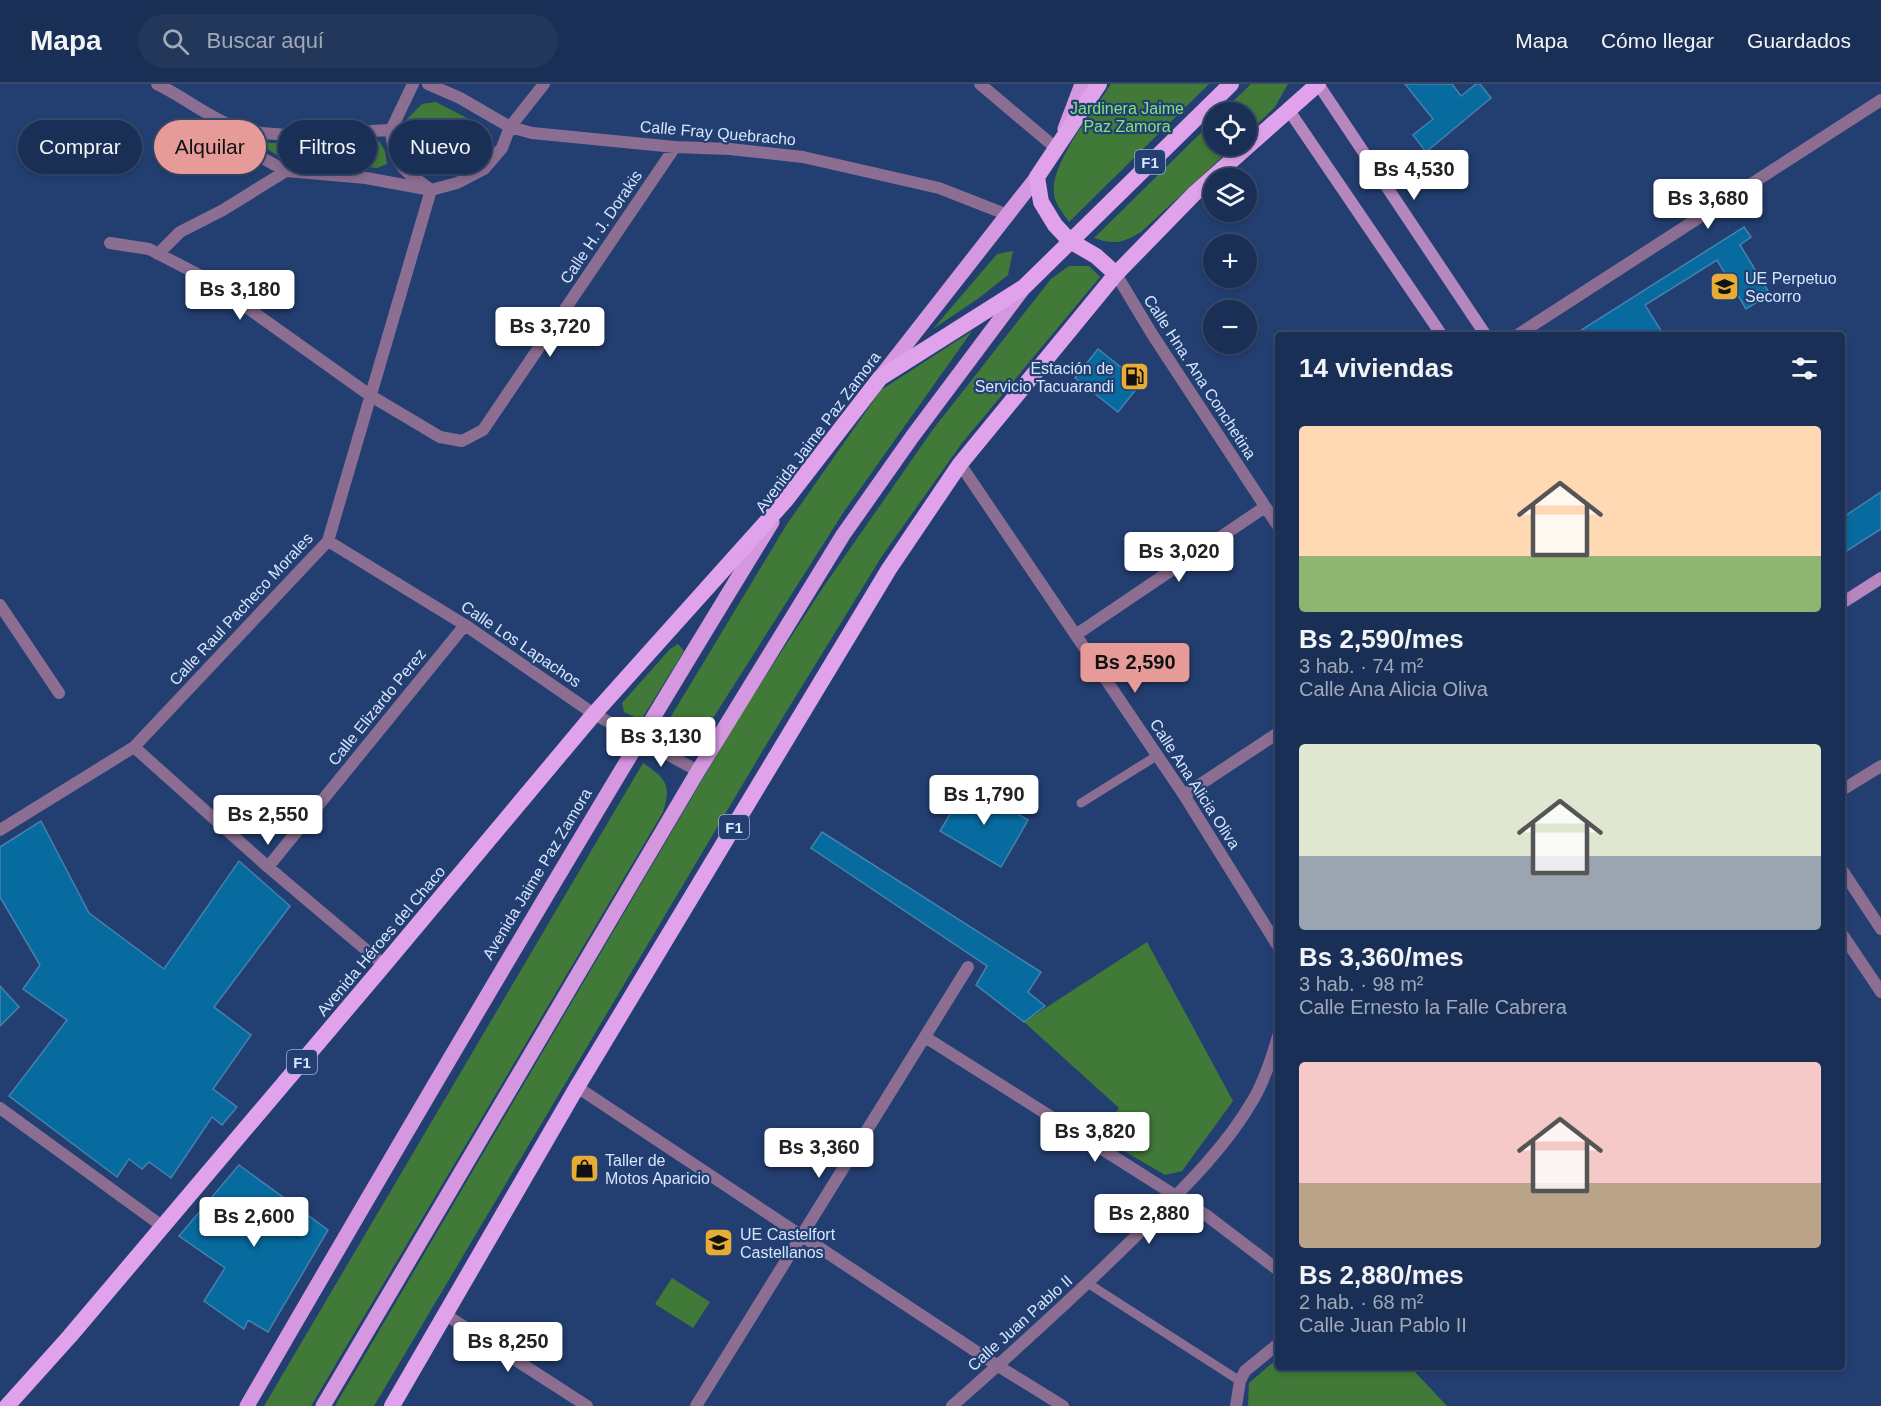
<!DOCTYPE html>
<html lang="es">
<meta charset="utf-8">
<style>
:root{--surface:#1a2f55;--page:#23375b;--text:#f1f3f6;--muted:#9fa9b9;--line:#384a6c;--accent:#e69b98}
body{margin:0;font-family:Helvetica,sans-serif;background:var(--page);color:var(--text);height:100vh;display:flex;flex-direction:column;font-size:22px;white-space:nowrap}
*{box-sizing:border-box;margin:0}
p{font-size:20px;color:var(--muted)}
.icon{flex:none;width:33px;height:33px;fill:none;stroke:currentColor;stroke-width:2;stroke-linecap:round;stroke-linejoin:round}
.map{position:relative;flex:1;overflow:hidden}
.sheet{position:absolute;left:1275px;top:248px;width:570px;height:1038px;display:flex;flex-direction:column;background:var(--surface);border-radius:6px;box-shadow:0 3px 9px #0003,0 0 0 2px var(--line)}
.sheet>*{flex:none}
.top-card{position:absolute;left:18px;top:36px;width:570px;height:54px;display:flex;gap:12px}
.fabs{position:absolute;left:1203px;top:18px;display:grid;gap:12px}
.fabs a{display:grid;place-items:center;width:54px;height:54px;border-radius:50%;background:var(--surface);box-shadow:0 3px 9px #0003,0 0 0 2px var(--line);font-size:30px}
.price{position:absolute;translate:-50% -51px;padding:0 14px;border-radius:6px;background:#fff;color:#222;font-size:20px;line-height:39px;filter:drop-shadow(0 2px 3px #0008)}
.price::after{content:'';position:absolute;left:50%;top:36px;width:18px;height:14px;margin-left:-9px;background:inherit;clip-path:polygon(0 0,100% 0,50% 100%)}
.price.active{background:var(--accent);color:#111}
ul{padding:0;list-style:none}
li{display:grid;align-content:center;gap:12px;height:318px;padding:0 24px}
li span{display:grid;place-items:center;height:186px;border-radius:6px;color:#555}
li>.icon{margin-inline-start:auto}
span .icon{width:108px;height:108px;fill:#fffc;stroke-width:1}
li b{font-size:26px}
h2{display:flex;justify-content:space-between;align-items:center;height:72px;padding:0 24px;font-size:26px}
.tag{padding:0 21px;border-radius:27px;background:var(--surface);box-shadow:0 3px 9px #0003,0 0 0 2px var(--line);font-size:21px;line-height:54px}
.tag.active{background:var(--accent);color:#111}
header{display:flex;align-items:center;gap:36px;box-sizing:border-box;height:84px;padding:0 30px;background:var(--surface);border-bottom:2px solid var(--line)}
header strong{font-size:28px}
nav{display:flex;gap:33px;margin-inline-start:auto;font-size:21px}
.search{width:420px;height:54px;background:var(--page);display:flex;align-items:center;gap:15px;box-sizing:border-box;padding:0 21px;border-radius:33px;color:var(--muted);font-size:22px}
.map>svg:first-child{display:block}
.green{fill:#417a38}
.building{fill:#086ba0;stroke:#4482ae;stroke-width:1.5}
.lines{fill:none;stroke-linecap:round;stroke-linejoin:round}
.service{stroke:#8c6e92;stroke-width:9}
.minor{stroke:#8c6e92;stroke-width:12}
.tertiary{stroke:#8c6e92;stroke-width:12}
.secondary{stroke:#b686bf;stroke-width:12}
.primary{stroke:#d697e1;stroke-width:15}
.trunk{stroke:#e0a3eb;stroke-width:16}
.labels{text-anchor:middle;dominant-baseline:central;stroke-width:4.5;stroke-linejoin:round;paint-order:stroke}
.shield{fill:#233f71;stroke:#a0b3d3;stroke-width:1.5}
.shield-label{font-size:15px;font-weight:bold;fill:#d6e5fd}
.park-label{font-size:16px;fill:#83e374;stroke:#233f71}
.street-label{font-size:16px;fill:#d6e5fd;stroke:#233f71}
.poi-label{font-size:16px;fill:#d6e5fd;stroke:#233f71;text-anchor:start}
</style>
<header>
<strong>Mapa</strong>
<div class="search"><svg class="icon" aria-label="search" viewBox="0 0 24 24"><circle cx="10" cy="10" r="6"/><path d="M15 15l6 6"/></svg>Buscar aquí</div>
<nav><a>Mapa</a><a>Cómo llegar</a><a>Guardados</a></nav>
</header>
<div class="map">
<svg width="1881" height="1322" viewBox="0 0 1881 1322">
<rect width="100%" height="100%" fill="#233f71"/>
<!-- green -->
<path class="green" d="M1111,0H1209L1069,138C1063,129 1055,120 1054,110C1050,79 1094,26 1111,0Z
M1251,0H1288L1275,23L1247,50L1246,28H1222Z
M436,18L488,45L490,57L479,66L441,84H426L414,75L407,63L402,48L407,35L422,20Z
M1213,37L1214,62H1234L1141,148C1122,159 1115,161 1094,154Z
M252,56L272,59L379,57L385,67L387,80L377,84L282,74Z
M1013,167L1008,191L979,214L933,245L997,170Z
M1069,182H1089L1100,193L962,359L882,472L769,656L374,1322H335L739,633L824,502L934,344L1051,195Z
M972,247L843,429L696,661L676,665L658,654L787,440L881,306Z
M678,560L684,567L641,636L624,628L622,619L670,565Z
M643,679C665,694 672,700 663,728L311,1322H264Z
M1147,858L1233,1017L1182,1087L1165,1091L1100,1053L1119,1024L1024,938Z
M672,1194L710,1218L693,1244L655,1220Z
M1278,1274V1282L1404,1283L1415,1288L1447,1322H1248L1249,1299Z"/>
<!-- building -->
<path class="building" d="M1405,0H1452L1461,12L1476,0H1480L1491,14L1426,68L1413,51L1433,35Z
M1744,143L1751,153L1740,161L1770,210L1746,225L1717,176L1645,221L1663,250H1575Z
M1098,265L1141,299L1118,328L1075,294Z
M1881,408V445L1842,470V434Z
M968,700L1028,736L1001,783L940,747Z
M41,737L89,829L164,885L239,777L290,822L214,923L251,951L213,1005L237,1023L222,1041L212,1033L171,1094L149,1078L142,1085L129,1075L117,1093L9,1012L67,936L23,905L40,881L0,813V763Z
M822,748L1041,888L1028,908L1045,922L1024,938L976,901L987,882L811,764Z
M0,902L19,923L0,942Z
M239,1081L328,1146L268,1248L248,1236L244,1245L204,1217L225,1184L179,1152Z"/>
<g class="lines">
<!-- service -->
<path class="service" d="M1081,719L1158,671
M1089,1200L1240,1297"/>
<!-- minor -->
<path class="minor" d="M157,0C182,12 204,30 230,41C267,58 348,48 391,46L413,0
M428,0L460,14L510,43L532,49L675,63L730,65L803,73L939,104L1008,131
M980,0L1057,65
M231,42L255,70L286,87
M391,46C394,83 403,85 431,106L457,99L484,85L502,64L510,43L544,0
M110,159L149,165L207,195L371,312L440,353L462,357L483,346L675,63
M1116,190L1152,250L1278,442
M1519,250L1881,16
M960,380L1184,711L1278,862
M328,457L465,541L594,630L698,687
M0,521L59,609
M1077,550L1265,423
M134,663L268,783L384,881
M1842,706L1881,682
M1184,711L1278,649
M0,746L134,663L328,457L431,106L366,94L286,87L223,126L180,148L158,170
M268,783L465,541
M1842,786L1881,845
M1842,850L1881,908
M925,953L1206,1131L1278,1186
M577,1003L998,1282L1063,1322
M0,1024L162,1142
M446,1231L587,1322
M696,1322L968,883
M1236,1322L1240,1297L1245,1287L1278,1260"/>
<!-- tertiary -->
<path class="tertiary" d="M952,1322C1019,1263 1084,1204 1147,1141C1185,1103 1226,1063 1253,1016C1265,996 1272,973 1278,952"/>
<!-- secondary -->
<path class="secondary" d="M1318,0L1485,250
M1288,25L1441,250
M1842,519L1881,494"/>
<!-- primary -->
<path class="primary" d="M1065,45L1082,0
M882,291L1037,93
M247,1322C419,1025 593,730 772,438
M323,1322L698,687L843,451L912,353L1022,206"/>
<!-- trunk -->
<path class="trunk" d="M1099,0L1037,93L1041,118L1055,141L1070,157L1096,172L1116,190
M7,1322L70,1252L384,881L594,630L785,417L880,294L1024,203L1231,0
M392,1322L577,1003L889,485L960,380L1116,190L1194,110L1318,0"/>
</g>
<!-- icons -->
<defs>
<symbol id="school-square" viewBox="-11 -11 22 22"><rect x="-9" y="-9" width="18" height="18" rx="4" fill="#e6ac36" stroke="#233f71"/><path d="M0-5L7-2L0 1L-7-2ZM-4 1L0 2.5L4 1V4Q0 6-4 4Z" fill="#111"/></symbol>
<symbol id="fuel-square" viewBox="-11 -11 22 22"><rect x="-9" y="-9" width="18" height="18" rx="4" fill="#e6ac36" stroke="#233f71"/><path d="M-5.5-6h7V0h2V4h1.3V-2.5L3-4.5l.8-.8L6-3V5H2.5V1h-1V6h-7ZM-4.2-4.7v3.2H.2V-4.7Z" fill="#111"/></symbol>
<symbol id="shop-square" viewBox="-11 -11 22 22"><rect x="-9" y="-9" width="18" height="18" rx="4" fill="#e6ac36" stroke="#233f71"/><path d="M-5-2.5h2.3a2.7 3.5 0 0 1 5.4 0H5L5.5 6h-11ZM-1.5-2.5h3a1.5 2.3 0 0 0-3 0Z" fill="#111"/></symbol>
</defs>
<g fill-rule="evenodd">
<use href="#school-square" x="1708" y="186" width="33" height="33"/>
<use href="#fuel-square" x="1118" y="276" width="33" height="33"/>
<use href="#shop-square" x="568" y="1068" width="33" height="33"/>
<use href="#school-square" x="702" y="1142" width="33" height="33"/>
</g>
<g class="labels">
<!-- shield labels -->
<g class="shield">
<rect x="1135" y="66" width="30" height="24" rx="4.5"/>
<rect x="719" y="731" width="30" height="24" rx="4.5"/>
<rect x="287" y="966" width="30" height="24" rx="4.5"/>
</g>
<g class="shield-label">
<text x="1150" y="78">F1</text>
<text x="734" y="743">F1</text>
<text x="302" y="978">F1</text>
</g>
<!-- park labels -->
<g class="park-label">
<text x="1127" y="24">Jardinera Jaime<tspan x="1127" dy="18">Paz Zamora</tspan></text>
</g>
<!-- street labels -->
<g class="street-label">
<text transform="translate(718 49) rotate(5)">Calle Fray Quebracho</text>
<text transform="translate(601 143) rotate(-56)">Calle H. J. Dorakis</text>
<text transform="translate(1200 293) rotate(57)">Calle Hna. Ana Conchetina</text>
<text transform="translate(818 348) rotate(-53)">Avenida Jaime Paz Zamora</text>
<text transform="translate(241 525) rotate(-47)">Calle Raul Pacheco Morales</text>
<text transform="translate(521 560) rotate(34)">Calle Los Lapachos</text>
<text transform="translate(377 623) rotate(-51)">Calle Elizardo Perez</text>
<text transform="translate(1195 700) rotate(57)">Calle Ana Alicia Oliva</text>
<text transform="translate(537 790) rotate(-59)">Avenida Jaime Paz Zamora</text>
<text transform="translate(381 857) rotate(-50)">Avenida Héroes del Chaco</text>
<text transform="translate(1020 1239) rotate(-42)">Calle Juan Pablo II</text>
</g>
<!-- poi labels -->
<g class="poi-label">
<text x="1745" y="194">UE Perpetuo<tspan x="1745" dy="18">Secorro</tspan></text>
<text x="1114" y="284" text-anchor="end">Estación de<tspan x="1114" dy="18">Servicio Tacuarandi</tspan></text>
<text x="605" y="1076">Taller de<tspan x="605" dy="18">Motos Aparicio</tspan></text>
<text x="740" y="1150">UE Castelfort<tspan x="740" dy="18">Castellanos</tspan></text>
</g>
</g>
</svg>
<div class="fabs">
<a><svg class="icon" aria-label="locate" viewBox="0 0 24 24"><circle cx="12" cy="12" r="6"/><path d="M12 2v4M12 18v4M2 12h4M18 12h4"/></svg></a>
<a><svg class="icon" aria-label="layers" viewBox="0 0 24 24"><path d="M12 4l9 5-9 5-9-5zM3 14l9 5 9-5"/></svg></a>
<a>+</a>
<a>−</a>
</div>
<b class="price" style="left:1414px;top:117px">Bs 4,530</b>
<b class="price" style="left:1708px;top:146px">Bs 3,680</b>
<b class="price" style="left:240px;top:237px">Bs 3,180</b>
<b class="price" style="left:550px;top:274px">Bs 3,720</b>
<b class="price" style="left:1179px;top:499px">Bs 3,020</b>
<b class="price active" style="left:1135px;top:610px">Bs 2,590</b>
<b class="price" style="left:661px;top:684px">Bs 3,130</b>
<b class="price" style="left:984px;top:742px">Bs 1,790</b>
<b class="price" style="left:268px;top:762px">Bs 2,550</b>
<b class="price" style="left:1095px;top:1079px">Bs 3,820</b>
<b class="price" style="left:819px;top:1095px">Bs 3,360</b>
<b class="price" style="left:1149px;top:1161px">Bs 2,880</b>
<b class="price" style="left:254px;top:1164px">Bs 2,600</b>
<b class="price" style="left:508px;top:1289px">Bs 8,250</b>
<div class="top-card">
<a class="tag">Comprar</a>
<a class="tag active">Alquilar</a>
<a class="tag">Filtros</a>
<a class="tag">Nuevo</a>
</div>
<section class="sheet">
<h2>14 viviendas<svg class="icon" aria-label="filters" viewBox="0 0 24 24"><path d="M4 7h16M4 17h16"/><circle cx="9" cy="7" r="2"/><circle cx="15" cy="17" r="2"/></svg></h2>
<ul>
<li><span style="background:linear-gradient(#ffd9b3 70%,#8fb573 0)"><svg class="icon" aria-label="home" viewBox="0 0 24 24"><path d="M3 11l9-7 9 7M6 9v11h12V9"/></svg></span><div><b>Bs 2,590/mes</b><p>3 hab. · 74 m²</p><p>Calle Ana Alicia Oliva</p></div></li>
<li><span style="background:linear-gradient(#dfe7d0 60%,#9aa5b1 0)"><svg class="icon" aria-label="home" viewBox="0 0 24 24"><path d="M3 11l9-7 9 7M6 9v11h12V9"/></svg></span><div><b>Bs 3,360/mes</b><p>3 hab. · 98 m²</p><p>Calle Ernesto la Falle Cabrera</p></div></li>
<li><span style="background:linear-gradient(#f6c9c9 65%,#b9a48a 0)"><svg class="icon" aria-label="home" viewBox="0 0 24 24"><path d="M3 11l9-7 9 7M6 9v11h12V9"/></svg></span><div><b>Bs 2,880/mes</b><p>2 hab. · 68 m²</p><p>Calle Juan Pablo II</p></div></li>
</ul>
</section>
</div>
